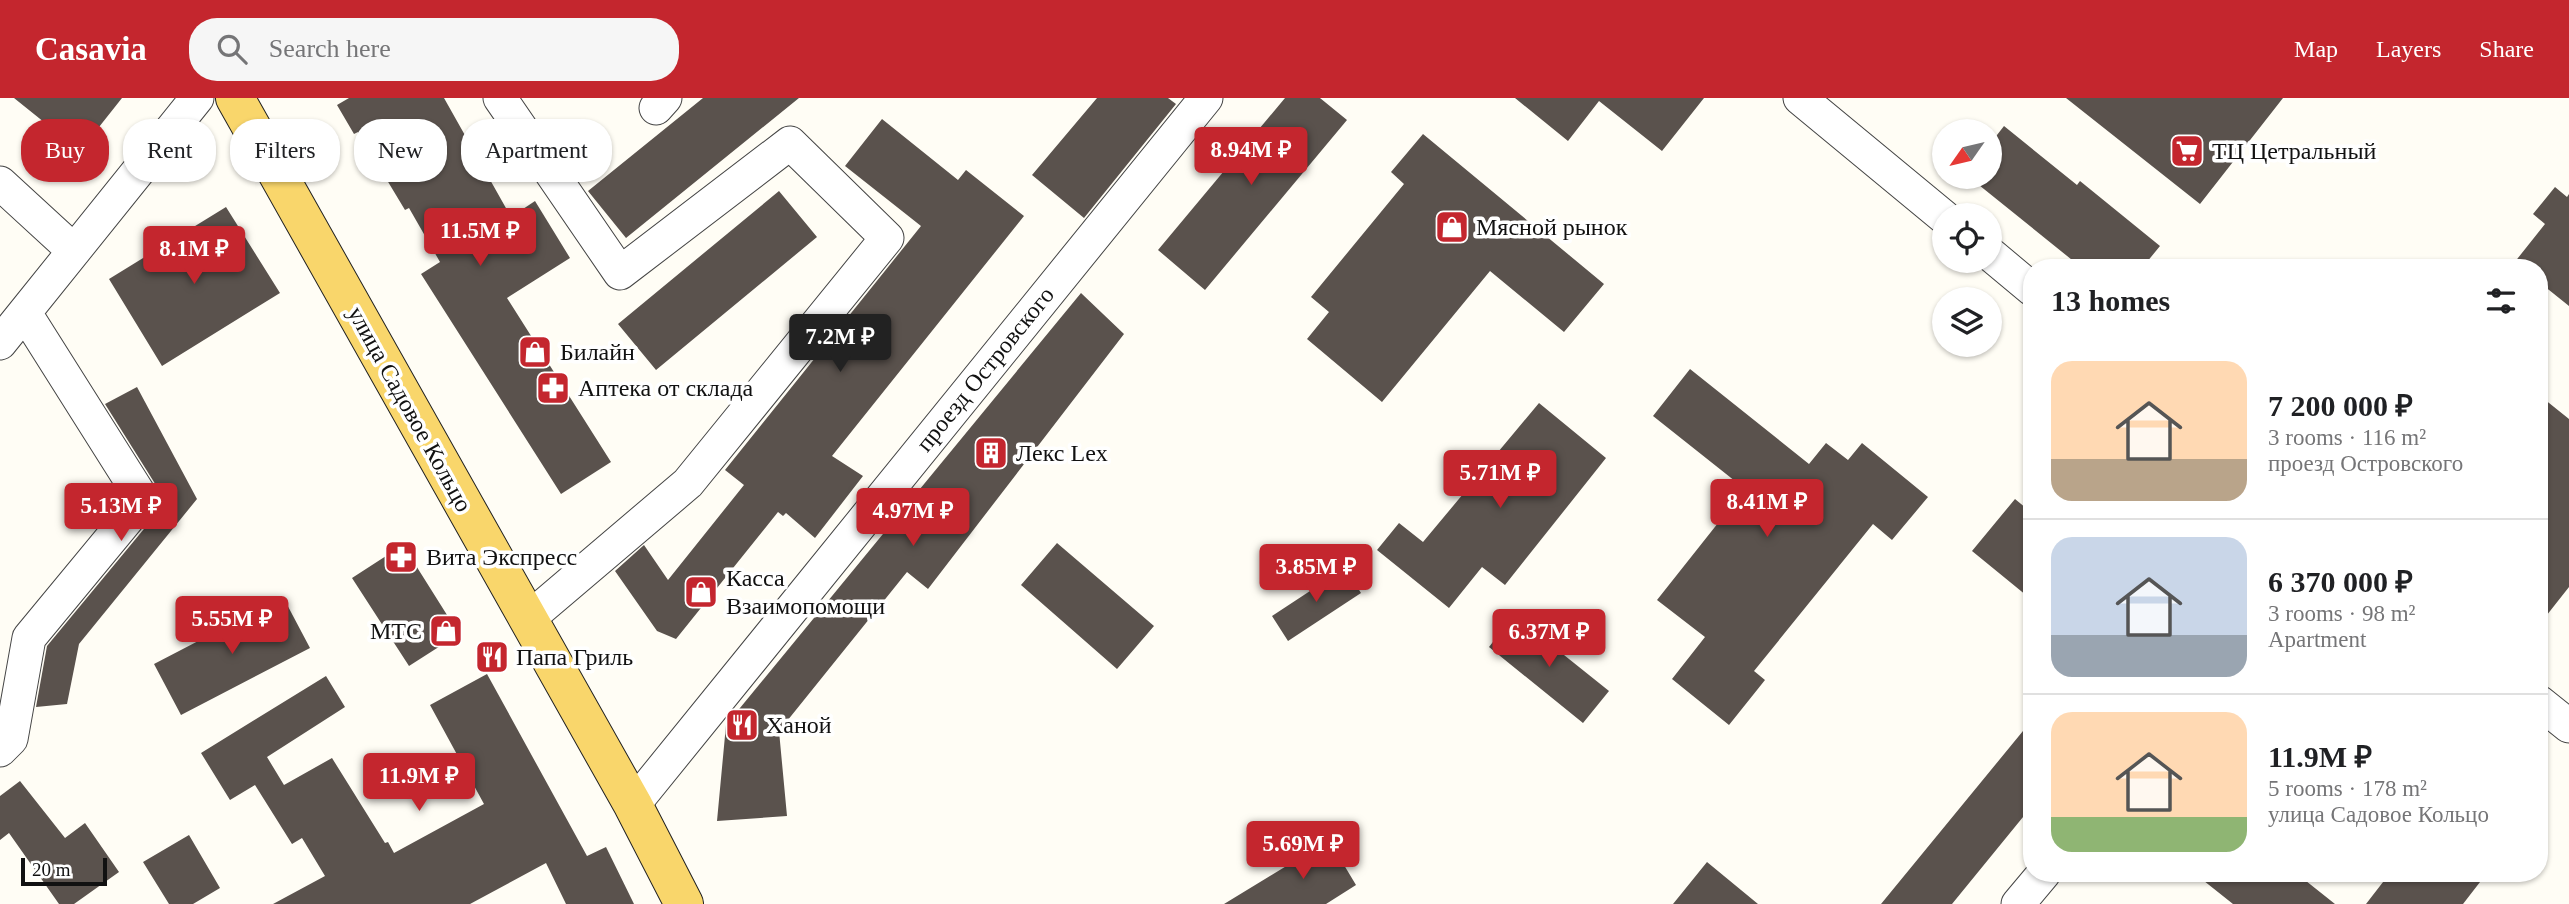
<!DOCTYPE html>
<meta charset="utf-8">
<style>
:root{--surface:#fff;--page:#f6f6f6;--text:#202124;--muted:#757577;--line:#e0e0e0;--accent:#c4262e}
body{margin:0;font-family:Georgia,serif;background:var(--page);color:var(--text);height:100vh;display:flex;flex-direction:column;font-size:26px;white-space:nowrap}
*{box-sizing:border-box;margin:0}
p{font-size:23px;color:var(--muted)}
.icon{flex:none;width:38px;height:38px;fill:none;stroke:currentColor;stroke-width:2;stroke-linecap:round;stroke-linejoin:round}
.map{position:relative;flex:1;overflow:hidden}
.details{position:absolute;left:2023px;top:161px;width:525px;height:623px;display:flex;flex-direction:column;background:var(--surface);border-radius:28px;box-shadow:0 2px 5px #0004}
.details>*{flex:none}
.top-card{position:absolute;left:21px;top:21px;width:665px;height:63px;display:flex;gap:14px}
.needle{width:46px;rotate:236deg}
.tools{position:absolute;left:1932px;top:21px;display:grid;gap:14px}
.tools a{display:grid;place-items:center;width:70px;height:70px;border-radius:50%;background:var(--surface);box-shadow:0 2px 5px #0004;font-size:35px}
.scale{position:absolute;left:21px;bottom:18px;width:86px;box-sizing:border-box;padding-left:7px;border:4px solid #111;border-top:0;font-size:19px;line-height:24px;white-space:nowrap;color:#111;-webkit-text-stroke:5px #fff;paint-order:stroke}
.price{position:absolute;translate:-50% -60px;padding:0 16px;border-radius:7px;background:var(--accent);color:#fff;font-size:23px;line-height:46px;filter:drop-shadow(0 2px 4px #0008)}
.price::after{content:'';position:absolute;left:50%;top:42px;width:21px;height:16px;margin-left:-10px;background:inherit;clip-path:polygon(0 0,100% 0,50% 100%)}
.price.selected{background:#222;color:#fff}
ul{padding:0;list-style:none}
li{display:flex;align-items:center;gap:21px;height:175px;padding:0 28px}
li+li{border-top:2px solid var(--line)}
li span{display:grid;place-items:center;flex:none;width:196px;height:140px;border-radius:21px;color:#555}
li>.icon{margin-inline-start:auto}
span .icon{width:84px;height:84px;fill:#fffc;stroke-width:1}
li b{font-size:30px}
h2{display:flex;justify-content:space-between;align-items:center;height:84px;padding:0 28px;font-size:30px}
.pill{padding:0 24px;border-radius:28px;background:var(--surface);box-shadow:0 2px 5px #0004;font-size:24px;line-height:63px}
.pill.selected{background:var(--accent);color:#fff}
header{display:flex;align-items:center;gap:42px;box-sizing:border-box;height:98px;padding:0 35px;background:var(--accent);color:#fff}
header strong{font-size:33px}
nav{display:flex;gap:38px;margin-inline-start:auto;font-size:24px}
.search{width:490px;height:63px;background:var(--page);display:flex;align-items:center;gap:18px;box-sizing:border-box;padding:0 24px;border-radius:28px;color:var(--muted);font-size:26px}
.map>svg:first-child{display:block}
.building{fill:#5a524d}
.lines{fill:none;stroke-linecap:round;stroke-linejoin:round}
.minor-casing{stroke:#444;stroke-width:35}
.major-casing{stroke:#222;stroke-width:40}
.minor{stroke:#fff;stroke-width:33}
.major{stroke:#f9d66b;stroke-width:38}
.labels{text-anchor:middle;dominant-baseline:central;stroke-width:7;stroke-linejoin:round;paint-order:stroke}
.poi-label{font-size:24px;fill:#111;stroke:#fff;text-anchor:start}
.street-label{font-size:24px;fill:#111;stroke:#fff}
</style>
<header>
<strong>Casavia</strong>
<div class="search"><svg class="icon" aria-label="search" viewBox="0 0 24 24"><circle cx="10" cy="10" r="6"/><path d="M15 15l6 6"/></svg>Search here</div>
<nav><a>Map</a><a>Layers</a><a>Share</a></nav>
</header>
<div class="map">
<svg width="2569" height="806" viewBox="0 0 2569 806">
<rect width="100%" height="100%" fill="#fffdf5"/>
<!-- building -->
<path class="building" d="M14,0H122L80,53Z
M349,0H444L511,119L535,103L570,160L507,200L611,364L561,396L421,176L440,164L409,110L405,112L358,34L354,36L337,7Z
M703,0H799L626,140L588,93Z
M1097,0H1168L1176,6L1084,120L1032,77Z
M1285,0H1320L1347,22L1205,192L1158,152Z
M1515,0H1704L1662,53L1599,3L1568,43Z
M2066,0H2283L2200,106Z
M882,21L958,82L966,72L1024,118L832,358L863,378L815,440L786,415L783,418L778,414L676,541L657,533L615,473L644,447L668,482L744,387L725,372L921,128L845,68Z
M2004,28L2077,87L2080,83L2160,148L2142,170H2082L1969,79H1990V46Z
M1423,36L1604,186L1564,234L1490,173L1382,304L1307,241L1329,214L1311,199L1404,86L1391,74Z
M2555,89L2567,99L2569,96V208L2539,184V170H2510L2545,126L2533,116Z
M779,93L817,139L656,272L618,226Z
M226,109L280,195L162,268L109,181Z
M1081,195L1124,236L928,491L907,474L779,633L787,718L717,723L726,627Z
M1690,271L1809,366L1826,345L1848,362L1862,345L1928,399L1892,442L1873,426L1754,573L1765,582L1729,627L1672,581L1705,539L1657,502L1745,391L1653,318Z
M137,289L197,401L79,546L67,606L36,609L47,548L158,414L162,404L159,392L105,306Z
M2539,297L2569,321V489L2539,527Z
M1539,305L1606,360L1505,487L1482,469L1449,510L1377,452L1399,425L1423,444Z
M2015,401L2032,415V502L1972,453Z
M1057,445L1154,528L1117,571L1021,487Z
M403,447L459,536L409,568L352,480Z
M1345,470L1361,495L1288,543L1272,518Z
M283,499L310,550L181,617L154,566Z
M1514,517L1609,593L1583,625L1489,549Z
M487,576L587,758L606,749L634,806H566L546,765L470,806H273L325,778L302,740L292,746L255,687L230,702L201,655L326,578L345,609L267,659L284,687L332,660L385,745L388,744L394,755L484,706L430,607Z
M2032,622V708L1952,806H1881Z
M20,683L65,740L85,725L119,774L74,806H59L9,735L0,742V698Z
M189,737L220,790L193,806H169L143,764Z
M1329,742L1356,787L1326,806H1224Z
M1707,764L1758,806H1673Z
M2194,775H2296L2335,806H2233Z
M2390,775H2487L2463,806H2366Z"/>
<g class="lines">
<defs>
<path id="minor" d="M500,0L620,175L790,45L887,140L688,385L528,521
M1800,0L1944,119
M656,10L665,0
M0,85L74,153
M1990,156L2032,191
M0,245L197,0
M2539,604L2569,628
M0,652L11,641L29,540L143,402L25,215
M633,707L1206,0
M2018,806L2044,775"/>
<path id="major" d="M235,0L633,707L684,806"/>
</defs>
<!-- minor casing -->
<use href="#minor" class="minor-casing"/>
<!-- major casing -->
<use href="#major" class="major-casing"/>
<!-- minor -->
<use href="#minor" class="minor"/>
<!-- major -->
<use href="#major" class="major"/>
</g>
<!-- icons -->
<defs>
<symbol id="supermarket-square" viewBox="-11 -11 22 22"><rect x="-9" y="-9" width="18" height="18" rx="4" fill="#c4262e" stroke="#fff"/><path d="M-6-5.5h2.5l.6 2H6L4.5 2H-2.5L-4.4-4H-6ZM-1.5 3.2a1.3 1.3 0 1 0 .1 0ZM3 3.2a1.3 1.3 0 1 0 .1 0Z" fill="#fff"/></symbol>
<symbol id="shop-square" viewBox="-11 -11 22 22"><rect x="-9" y="-9" width="18" height="18" rx="4" fill="#c4262e" stroke="#fff"/><path d="M-5-2.5h2.3a2.7 3.5 0 0 1 5.4 0H5L5.5 6h-11ZM-1.5-2.5h3a1.5 2.3 0 0 0-3 0Z" fill="#fff"/></symbol>
<symbol id="pharmacy-square" viewBox="-11 -11 22 22"><rect x="-9" y="-9" width="18" height="18" rx="4" fill="#c4262e" stroke="#fff"/><path d="M-2-6h4v4h4v4h-4v4h-4v-4h-4v-4h4Z" fill="#fff"/></symbol>
<symbol id="building-square" viewBox="-11 -11 22 22"><rect x="-9" y="-9" width="18" height="18" rx="4" fill="#c4262e" stroke="#fff"/><path d="M-4-6H4V6H1V3H-1V6H-4ZM-2.5-4.3h1.7v1.8h-1.7ZM.8-4.3h1.7v1.8H.8ZM-2.5-1h1.7V.8h-1.7ZM.8-1h1.7V.8H.8Z" fill="#fff"/></symbol>
<symbol id="restaurant-square" viewBox="-11 -11 22 22"><rect x="-9" y="-9" width="18" height="18" rx="4" fill="#c4262e" stroke="#fff"/><path d="M-5-6h1v4h1v-4h1v4h1v-4h1v5L-1.5 .5V6h-2V.5L-5-1ZM5-6V6H3V1.5H1.5Q1.5-4 5-6Z" fill="#fff"/></symbol>
</defs>
<g fill-rule="evenodd">
<use href="#supermarket-square" x="2168" y="34" width="38" height="38"/>
<use href="#shop-square" x="1433" y="110" width="38" height="38"/>
<use href="#shop-square" x="516" y="235" width="38" height="38"/>
<use href="#pharmacy-square" x="534" y="271" width="38" height="38"/>
<use href="#building-square" x="972" y="336" width="38" height="38"/>
<use href="#pharmacy-square" x="382" y="440" width="38" height="38"/>
<use href="#shop-square" x="682" y="475" width="38" height="38"/>
<use href="#shop-square" x="427" y="514" width="38" height="38"/>
<use href="#restaurant-square" x="473" y="540" width="38" height="38"/>
<use href="#restaurant-square" x="723" y="608" width="38" height="38"/>
</g>
<g class="labels">
<!-- poi labels -->
<g class="poi-label">
<text x="2212" y="53">ТЦ Цетральный</text>
<text x="1476" y="129">Мясной рынок</text>
<text x="560" y="254">Билайн</text>
<text x="578" y="290">Аптека от склада</text>
<text x="1016" y="355">Лекс Lex</text>
<text x="426" y="459">Вита Экспресс</text>
<text x="726" y="480">Касса<tspan x="726" dy="28">Взаимопомощи</tspan></text>
<text x="422" y="533" text-anchor="end">МТС</text>
<text x="516" y="559">Папа Гриль</text>
<text x="766" y="627">Ханой</text>
</g>
<!-- street labels -->
<g class="street-label">
<text transform="translate(985 271) rotate(-51)">проезд Островского</text>
<text transform="translate(410 311) rotate(61)">улица Садовое Кольцо</text>
</g>
</g>
</svg>
<div class="tools">
<a><svg class="needle" viewBox="-14 -14 28 28"><path d="M0-13l5 13h-10z" fill="#e53935"/><path d="M0 13l5-13h-10z" fill="#757577"/></svg></a>
<a><svg class="icon" aria-label="locate" viewBox="0 0 24 24"><circle cx="12" cy="12" r="6"/><path d="M12 2v4M12 18v4M2 12h4M18 12h4"/></svg></a>
<a><svg class="icon" aria-label="layers" viewBox="0 0 24 24"><path d="M12 4l9 5-9 5-9-5zM3 14l9 5 9-5"/></svg></a>
</div>
<div class="scale">20 m</div>
<b class="price" style="left:1251px;top:89px">8.94M ₽</b>
<b class="price" style="left:480px;top:170px">11.5M ₽</b>
<b class="price" style="left:194px;top:188px">8.1M ₽</b>
<b class="price selected" style="left:840px;top:276px">7.2M ₽</b>
<b class="price" style="left:1500px;top:412px">5.71M ₽</b>
<b class="price" style="left:1767px;top:441px">8.41M ₽</b>
<b class="price" style="left:121px;top:445px">5.13M ₽</b>
<b class="price" style="left:913px;top:450px">4.97M ₽</b>
<b class="price" style="left:1316px;top:506px">3.85M ₽</b>
<b class="price" style="left:232px;top:558px">5.55M ₽</b>
<b class="price" style="left:1549px;top:571px">6.37M ₽</b>
<b class="price" style="left:419px;top:715px">11.9M ₽</b>
<b class="price" style="left:1303px;top:783px">5.69M ₽</b>
<div class="top-card">
<a class="pill selected">Buy</a>
<a class="pill">Rent</a>
<a class="pill">Filters</a>
<a class="pill">New</a>
<a class="pill">Apartment</a>
</div>
<section class="details">
<h2>13 homes<svg class="icon" aria-label="filters" viewBox="0 0 24 24"><path d="M4 7h16M4 17h16"/><circle cx="9" cy="7" r="2"/><circle cx="15" cy="17" r="2"/></svg></h2>
<ul>
<li><span style="background:linear-gradient(#ffd9b3 70%,#b9a48a 0)"><svg class="icon" aria-label="home" viewBox="0 0 24 24"><path d="M3 11l9-7 9 7M6 9v11h12V9"/></svg></span><div><b>7 200 000 ₽</b><p>3 rooms · 116 m²</p><p>проезд Островского</p></div></li>
<li><span style="background:linear-gradient(#c9d6e8 70%,#9aa5b1 0)"><svg class="icon" aria-label="home" viewBox="0 0 24 24"><path d="M3 11l9-7 9 7M6 9v11h12V9"/></svg></span><div><b>6 370 000 ₽</b><p>3 rooms · 98 m²</p><p>Apartment</p></div></li>
<li><span style="background:linear-gradient(#ffd9b3 75%,#8fb573 0)"><svg class="icon" aria-label="home" viewBox="0 0 24 24"><path d="M3 11l9-7 9 7M6 9v11h12V9"/></svg></span><div><b>11.9M ₽</b><p>5 rooms · 178 m²</p><p>улица Садовое Кольцо</p></div></li>
</ul>
</section>
</div>
